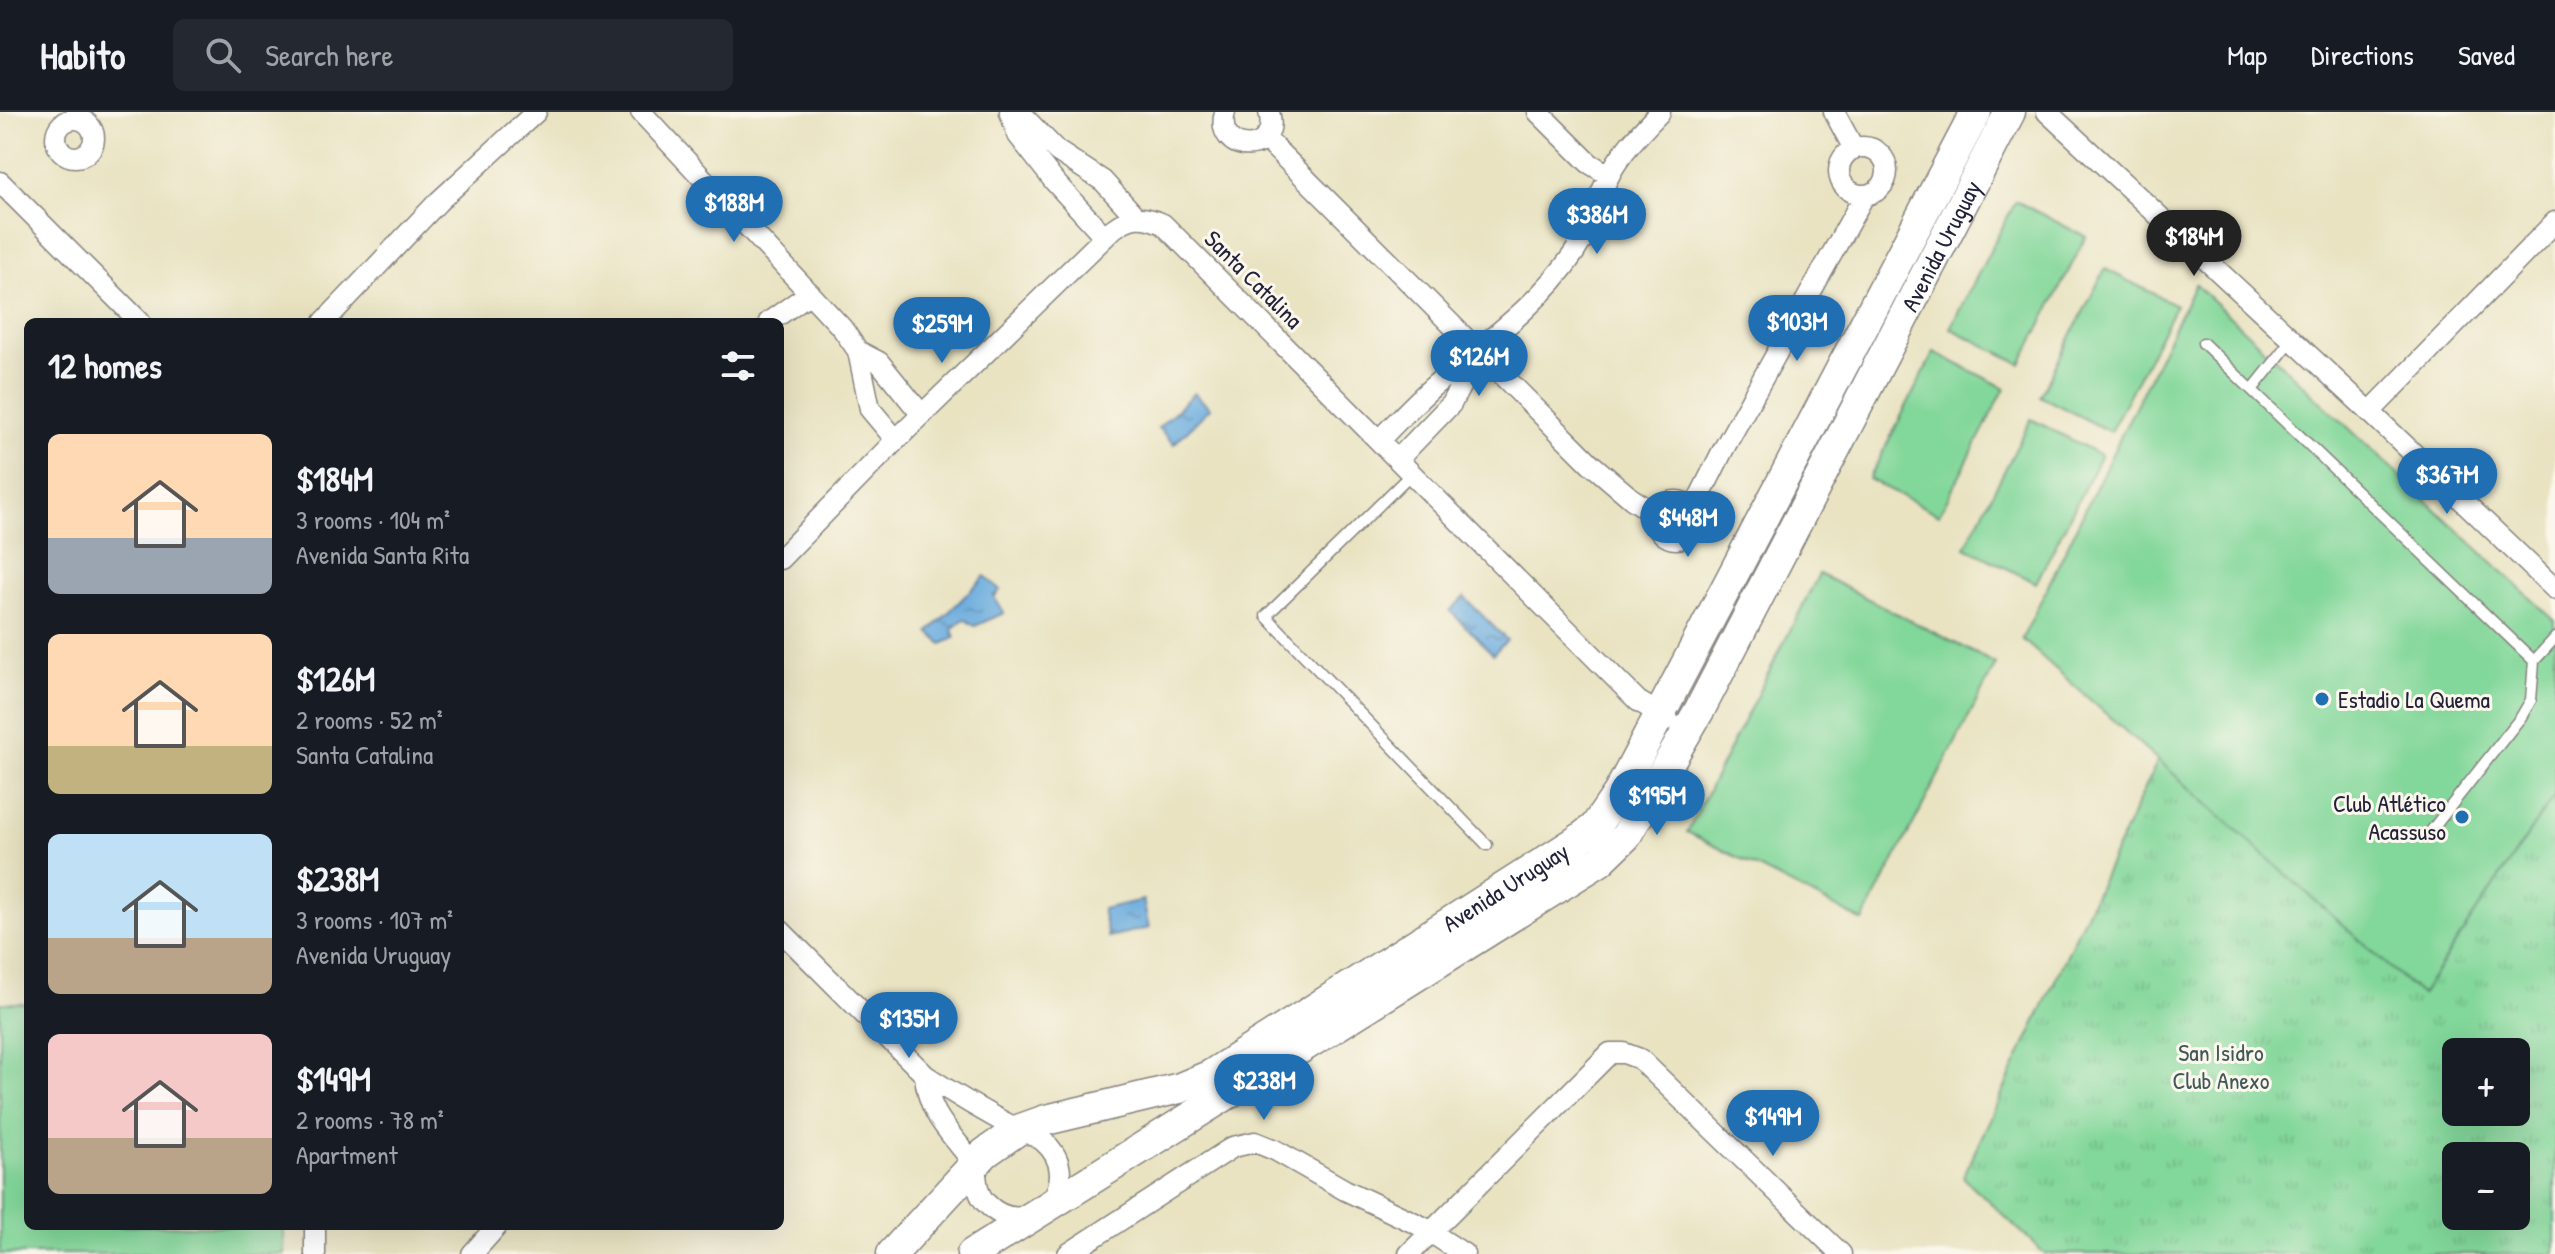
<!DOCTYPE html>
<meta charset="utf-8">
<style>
:root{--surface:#171b24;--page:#242831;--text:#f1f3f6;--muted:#9ea1a6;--line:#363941;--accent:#1f6fb2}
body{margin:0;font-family:"Patrick Hand",sans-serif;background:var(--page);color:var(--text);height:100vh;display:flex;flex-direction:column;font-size:30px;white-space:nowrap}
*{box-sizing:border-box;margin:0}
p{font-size:26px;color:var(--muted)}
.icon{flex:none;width:44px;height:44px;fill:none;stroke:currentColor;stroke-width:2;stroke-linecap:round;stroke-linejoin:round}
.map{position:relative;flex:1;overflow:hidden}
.details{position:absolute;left:24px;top:206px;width:760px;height:912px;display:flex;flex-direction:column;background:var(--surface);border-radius:12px;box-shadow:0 8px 32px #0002}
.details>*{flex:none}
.buttons{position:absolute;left:2442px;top:926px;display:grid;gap:16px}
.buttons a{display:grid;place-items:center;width:88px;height:88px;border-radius:12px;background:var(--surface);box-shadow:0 8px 32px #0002;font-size:40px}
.price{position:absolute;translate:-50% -68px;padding:0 18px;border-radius:28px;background:var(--accent);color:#fff;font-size:26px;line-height:52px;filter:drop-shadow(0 2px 4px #0008)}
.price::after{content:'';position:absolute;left:50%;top:48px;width:24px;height:18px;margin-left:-12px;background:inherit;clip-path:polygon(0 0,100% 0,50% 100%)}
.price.active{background:#222;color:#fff}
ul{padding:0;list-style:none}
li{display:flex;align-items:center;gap:24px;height:200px;padding:0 24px}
li span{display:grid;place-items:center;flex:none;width:224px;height:160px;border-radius:12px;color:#555}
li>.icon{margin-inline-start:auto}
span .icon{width:96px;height:96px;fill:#fffc;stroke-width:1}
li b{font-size:34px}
h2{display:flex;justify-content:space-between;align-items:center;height:96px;padding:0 24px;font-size:34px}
header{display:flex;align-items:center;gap:48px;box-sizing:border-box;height:112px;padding:0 40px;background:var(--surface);border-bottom:2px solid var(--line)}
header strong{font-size:38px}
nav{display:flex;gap:44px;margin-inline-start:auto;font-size:28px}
.search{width:560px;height:72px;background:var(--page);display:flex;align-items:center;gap:20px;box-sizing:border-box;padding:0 28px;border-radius:12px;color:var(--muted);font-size:30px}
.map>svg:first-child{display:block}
.grass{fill:#82d79a;stroke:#527c6a;stroke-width:2}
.park{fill:url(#park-tufts);stroke:#527c6a;stroke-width:2;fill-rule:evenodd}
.water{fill:url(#water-ripples);stroke:#46668c;stroke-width:2}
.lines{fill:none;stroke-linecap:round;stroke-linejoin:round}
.lane-casing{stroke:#86827e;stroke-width:13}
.street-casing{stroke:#86827e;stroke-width:23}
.secondary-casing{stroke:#86827e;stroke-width:33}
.lane{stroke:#fff;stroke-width:10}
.street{stroke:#fff;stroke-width:20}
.secondary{stroke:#fff;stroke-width:30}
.poi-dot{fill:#1f6fb2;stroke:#fbf7ec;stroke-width:3}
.labels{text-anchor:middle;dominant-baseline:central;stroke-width:6;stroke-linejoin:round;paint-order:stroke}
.street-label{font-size:24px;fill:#22223b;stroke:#fbf7ec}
.poi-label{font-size:24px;fill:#22223b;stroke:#fbf7ec;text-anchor:start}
.park-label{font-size:24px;fill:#3f5858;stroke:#fbf7ec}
</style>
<header>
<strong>Habito</strong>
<div class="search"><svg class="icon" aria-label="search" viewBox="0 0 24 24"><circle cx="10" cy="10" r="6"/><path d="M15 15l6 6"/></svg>Search here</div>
<nav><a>Map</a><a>Directions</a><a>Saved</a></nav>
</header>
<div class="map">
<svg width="2555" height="1142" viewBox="0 0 2555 1142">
<defs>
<pattern id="park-tufts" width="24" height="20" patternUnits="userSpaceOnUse" patternTransform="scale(2)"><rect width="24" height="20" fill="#82d79a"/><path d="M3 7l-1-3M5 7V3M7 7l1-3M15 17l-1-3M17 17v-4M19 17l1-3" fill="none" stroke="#70b886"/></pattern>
<pattern id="water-ripples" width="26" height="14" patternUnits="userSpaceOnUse" patternTransform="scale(2)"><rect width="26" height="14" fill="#69abdd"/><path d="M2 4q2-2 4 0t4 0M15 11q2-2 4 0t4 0" fill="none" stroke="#568bb4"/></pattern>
</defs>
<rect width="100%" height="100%" fill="#fbf7ec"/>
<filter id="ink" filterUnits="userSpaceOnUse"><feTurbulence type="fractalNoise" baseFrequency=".0125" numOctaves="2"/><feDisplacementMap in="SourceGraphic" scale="16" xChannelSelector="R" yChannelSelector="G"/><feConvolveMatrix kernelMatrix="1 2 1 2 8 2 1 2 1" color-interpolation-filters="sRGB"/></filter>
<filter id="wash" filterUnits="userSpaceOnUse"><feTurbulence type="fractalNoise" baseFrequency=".006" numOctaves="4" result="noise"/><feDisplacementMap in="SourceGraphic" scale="32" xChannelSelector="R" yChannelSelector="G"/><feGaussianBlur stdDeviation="1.8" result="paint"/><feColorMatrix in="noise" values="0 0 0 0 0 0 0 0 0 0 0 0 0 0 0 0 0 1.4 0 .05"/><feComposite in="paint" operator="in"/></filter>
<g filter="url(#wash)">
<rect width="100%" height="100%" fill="#e9e3c2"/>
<!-- grass -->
<path class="grass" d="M2016,89L2086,125L2021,252L1950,216Z
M2105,157L2176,193L2110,320L2040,284Z
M2195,172L2555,509V682L2421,883L2022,527Z
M1934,240L2005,276L1939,403L1869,367Z
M2031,307L2101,343L2036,471L1965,435Z
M1819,462L1996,552L1863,809L1687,720Z
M0,891H28V1114H284V1142H0Z"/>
<!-- park -->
<path class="park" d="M2158,648L2421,883L2555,682V1142H2045L1963,1065ZM2456,940H2516V1000H2456ZM2456,1044H2516V1104H2456Z"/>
<!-- water -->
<path class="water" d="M1194,281L1210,296L1174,332L1158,316Z
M985,464L1000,478L994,485L1004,501L975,514L964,507L952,517L955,526L942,532L929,520Z
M1464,485L1507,528L1493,542L1450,499Z
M1143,788L1149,816L1108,825L1102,797Z"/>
</g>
<g filter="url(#ink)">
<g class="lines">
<defs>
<path id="lane" d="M2203,231L2534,549
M2252,278L2292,228
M1412,361L1266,504L1487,733
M2431,719L2521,605L2531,588L2534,549L2555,526"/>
<path id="street" d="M641,0L842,216L858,239L870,297L896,328
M1010,0L1018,23L1054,69L1105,125
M1019,0L1057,39L1103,69L1135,104
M1225,0C1213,44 1282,45 1269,0
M1538,0L1589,51L1609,63
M1834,0L1854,37
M2047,0L2370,300L2555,477
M56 26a19 19 0 1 1 38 0a19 19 0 1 1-38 0Z
M1265,26L1591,352L1632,387L1657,403
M1839 59a24 24 0 1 1 48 0a24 24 0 1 1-48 0Z
M0,70L140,210
M324,210L438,90L536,0
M769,210L810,181
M858,239L879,250L922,303
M2370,300L2555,110
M1379,328C1398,309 1416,289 1436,272C1485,231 1538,194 1574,141C1591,116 1596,88 1610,62C1622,39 1642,19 1660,0
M1398,347L1451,292L1475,246
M1657 408a19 19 0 1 1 38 0a19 19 0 1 1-38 0Z
M1693,398L1723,338L1864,84
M780,447L896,328L1113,117C1131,103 1142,103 1163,112L1638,589L1668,607
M780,818L925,963
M925,963C954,982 984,1000 1015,1016C1024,1021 1035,1023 1043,1029C1090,1069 1029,1134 987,1092C972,1078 980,1059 971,1048C949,1019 928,1002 925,963Z
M315,1114V1142
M472,1142L497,1114
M1068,1142L1233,1035L1255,1030L1275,1038L1345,1078L1421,1114L1464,1142
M1409,1142L1610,941H1624L1640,947L1841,1142"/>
<g id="secondary">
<path id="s1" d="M892,1142L985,1041L1018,1018L1046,1008L1180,976L1211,963L1577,729L1595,715L1619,680L1976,0"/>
<path id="s2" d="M972,1142L1600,749L1626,724L1700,597L2010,0"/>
</g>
</defs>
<!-- lane casing -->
<use href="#lane" class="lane-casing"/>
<!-- street casing -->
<use href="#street" class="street-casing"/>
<!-- secondary casing -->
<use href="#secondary" class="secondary-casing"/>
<!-- lane -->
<use href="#lane" class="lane"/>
<!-- street -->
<use href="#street" class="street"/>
<!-- secondary -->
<use href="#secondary" class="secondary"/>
</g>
</g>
<!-- markers -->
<g class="poi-dot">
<circle cx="2322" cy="587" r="8"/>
<circle cx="2462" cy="705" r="8"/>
</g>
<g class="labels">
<!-- street labels -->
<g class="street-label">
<text stroke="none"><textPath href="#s2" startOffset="1446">Avenida Uruguay</textPath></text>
<text transform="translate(1254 167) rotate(45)">Santa Catalina</text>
<text stroke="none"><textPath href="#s1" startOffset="728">Avenida Uruguay</textPath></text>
</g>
<!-- poi labels -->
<g class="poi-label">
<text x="2338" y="587">Estadio La Quema</text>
<text x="2446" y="691" text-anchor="end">Club Atlético<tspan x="2446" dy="28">Acassuso</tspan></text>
</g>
<!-- park labels -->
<g class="park-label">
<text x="2221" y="940">San Isidro<tspan x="2221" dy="28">Club Anexo</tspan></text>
</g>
</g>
</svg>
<div class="buttons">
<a>+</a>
<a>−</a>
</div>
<b class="price" style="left:734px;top:132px">$188M</b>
<b class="price" style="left:1597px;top:144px">$386M</b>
<b class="price active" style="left:2194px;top:166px">$184M</b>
<b class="price" style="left:1797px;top:251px">$103M</b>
<b class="price" style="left:942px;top:253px">$259M</b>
<b class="price" style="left:1479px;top:286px">$126M</b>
<b class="price" style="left:2447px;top:404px">$367M</b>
<b class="price" style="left:1688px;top:447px">$448M</b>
<b class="price" style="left:1657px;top:725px">$195M</b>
<b class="price" style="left:909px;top:948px">$135M</b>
<b class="price" style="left:1264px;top:1010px">$238M</b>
<b class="price" style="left:1773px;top:1046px">$149M</b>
<section class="details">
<h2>12 homes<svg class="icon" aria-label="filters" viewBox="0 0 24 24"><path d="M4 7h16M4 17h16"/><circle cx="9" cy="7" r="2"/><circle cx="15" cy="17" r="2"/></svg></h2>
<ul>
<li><span style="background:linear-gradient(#ffd9b3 65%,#9aa5b1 0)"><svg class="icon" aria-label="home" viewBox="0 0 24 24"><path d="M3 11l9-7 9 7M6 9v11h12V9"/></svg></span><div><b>$184M</b><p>3 rooms · 104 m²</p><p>Avenida Santa Rita</p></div></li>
<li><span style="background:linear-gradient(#ffd9b3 70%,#c2b280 0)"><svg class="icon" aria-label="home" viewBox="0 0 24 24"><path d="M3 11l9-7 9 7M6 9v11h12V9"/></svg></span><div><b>$126M</b><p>2 rooms · 52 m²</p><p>Santa Catalina</p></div></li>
<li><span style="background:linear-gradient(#bfe0f5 65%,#b9a48a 0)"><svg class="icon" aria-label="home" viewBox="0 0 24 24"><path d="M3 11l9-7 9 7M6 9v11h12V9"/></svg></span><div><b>$238M</b><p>3 rooms · 107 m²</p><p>Avenida Uruguay</p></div></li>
<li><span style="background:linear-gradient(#f6c9c9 65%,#b9a48a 0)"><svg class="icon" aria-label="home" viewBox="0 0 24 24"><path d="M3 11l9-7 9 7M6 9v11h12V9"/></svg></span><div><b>$149M</b><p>2 rooms · 78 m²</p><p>Apartment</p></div></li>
</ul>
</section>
</div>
